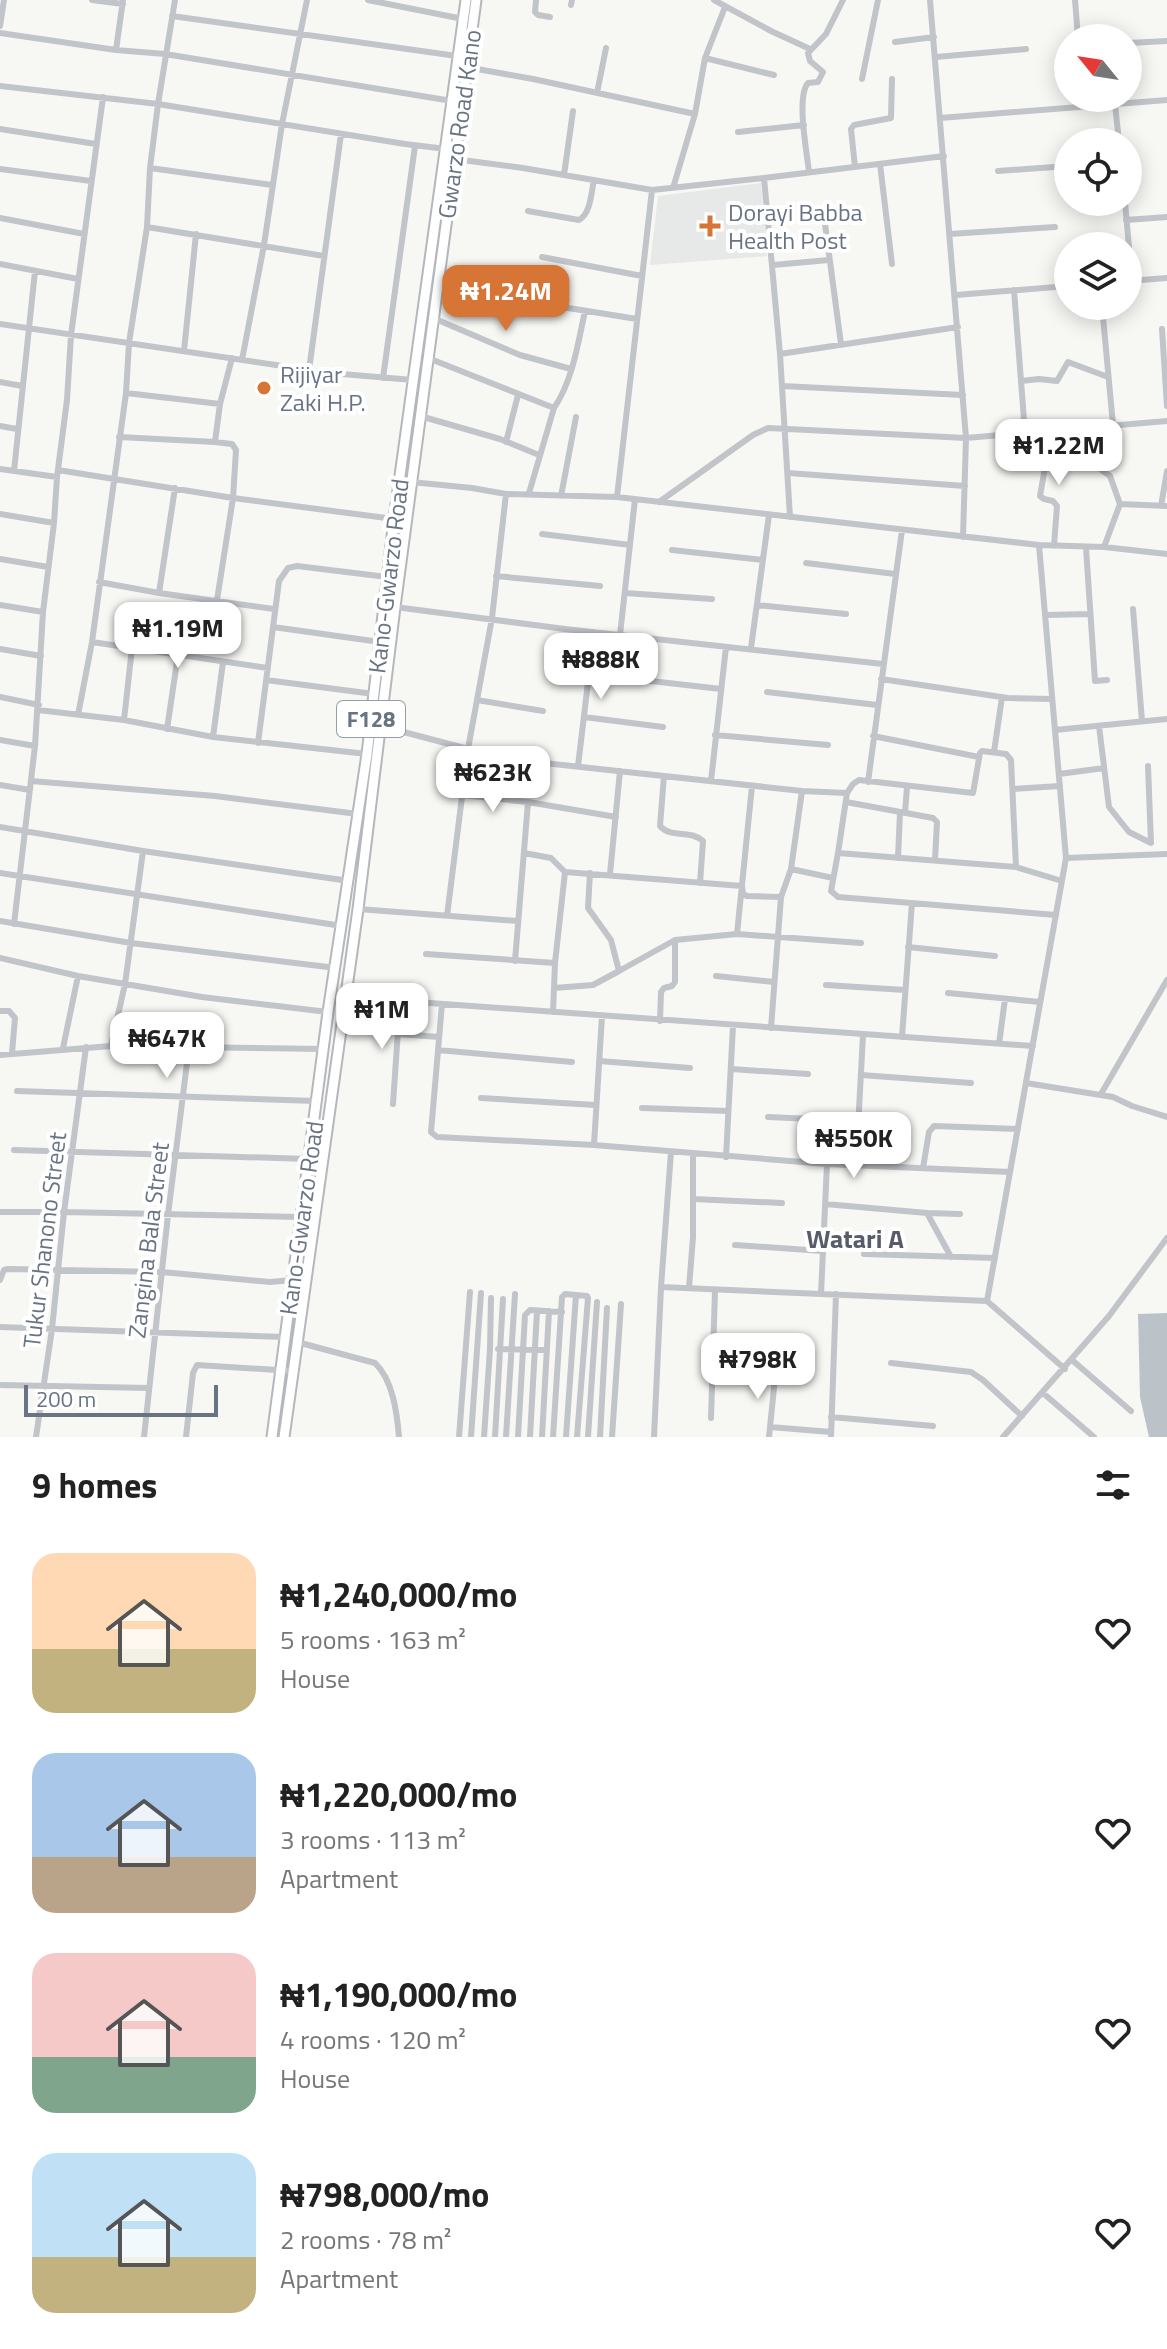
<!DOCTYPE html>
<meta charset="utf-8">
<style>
:root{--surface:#fff;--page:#f2f2f2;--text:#222;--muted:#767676;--accent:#d67535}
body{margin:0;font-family:"Titillium Web",sans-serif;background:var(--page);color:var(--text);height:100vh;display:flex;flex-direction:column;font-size:30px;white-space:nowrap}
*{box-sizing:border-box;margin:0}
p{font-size:26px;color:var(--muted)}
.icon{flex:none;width:44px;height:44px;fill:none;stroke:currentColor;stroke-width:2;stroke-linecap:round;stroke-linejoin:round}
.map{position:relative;height:1437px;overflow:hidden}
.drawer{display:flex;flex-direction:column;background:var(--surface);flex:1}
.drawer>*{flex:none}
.needle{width:52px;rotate:300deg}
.buttons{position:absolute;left:1054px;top:24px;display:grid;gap:16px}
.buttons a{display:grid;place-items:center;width:88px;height:88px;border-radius:50%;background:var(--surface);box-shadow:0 4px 20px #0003;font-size:40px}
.scale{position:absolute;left:24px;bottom:20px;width:194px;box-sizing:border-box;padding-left:8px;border:4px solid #687383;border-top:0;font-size:22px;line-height:28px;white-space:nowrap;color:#687383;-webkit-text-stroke:6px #fff;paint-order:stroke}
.price{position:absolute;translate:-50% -68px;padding:0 18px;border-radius:16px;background:#fff;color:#222;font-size:26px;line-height:52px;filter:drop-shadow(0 2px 4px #0008)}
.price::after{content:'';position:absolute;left:50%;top:48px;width:24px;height:18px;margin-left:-12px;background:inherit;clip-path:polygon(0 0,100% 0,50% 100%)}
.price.active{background:var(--accent);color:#fff}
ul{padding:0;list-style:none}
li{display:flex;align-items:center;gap:24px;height:200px;padding:0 32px}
li span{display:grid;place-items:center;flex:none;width:224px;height:160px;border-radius:24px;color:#555}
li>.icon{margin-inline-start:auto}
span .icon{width:96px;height:96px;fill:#fffc;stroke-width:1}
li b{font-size:34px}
h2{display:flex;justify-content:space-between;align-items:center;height:96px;padding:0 32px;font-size:34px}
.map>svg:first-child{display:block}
.built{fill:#e7e8e8}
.water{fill:#bbc3c8}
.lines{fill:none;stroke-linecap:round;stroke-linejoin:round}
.primary-casing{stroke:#b4b7bc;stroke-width:13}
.street{stroke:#c1c4c8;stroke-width:6}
.primary{stroke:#fff;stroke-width:9}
.poi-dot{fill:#d67535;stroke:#fff;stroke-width:3}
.labels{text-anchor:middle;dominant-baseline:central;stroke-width:8;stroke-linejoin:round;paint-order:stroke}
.shield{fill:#fff;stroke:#959da8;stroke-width:2}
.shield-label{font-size:22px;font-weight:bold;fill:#687383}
.street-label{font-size:24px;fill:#687383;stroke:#fff}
.poi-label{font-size:24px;fill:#687383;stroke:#fff;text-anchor:start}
.neighbourhood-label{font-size:26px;font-weight:bold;fill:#565d69;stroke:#fff}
</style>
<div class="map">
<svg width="1167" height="1437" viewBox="0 0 1167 1437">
<rect width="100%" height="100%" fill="#f7f7f4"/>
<!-- built -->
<path class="built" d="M761,183L767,256L650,265L658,196Z"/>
<!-- water -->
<path class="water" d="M1167,1313V1437H1149L1140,1397L1138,1314Z"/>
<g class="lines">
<defs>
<path id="primary" d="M272,1437L328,1012L367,754L394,519L466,0
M284,1437L358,909L395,607L476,0"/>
</defs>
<!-- primary casing -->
<use href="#primary" class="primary-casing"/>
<!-- street -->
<path class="street" d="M92,0L123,4
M368,0L463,19
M536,0L535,12L538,15L550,17
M714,0L771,31L810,49
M930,0L966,438L963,537
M1075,0L1078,38
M571,5L572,0
M172,16L457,56
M0,26L4,0
M0,33L116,50L165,54L452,101
M895,42L934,37
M1128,43L1167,41
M116,50L123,0
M936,57L1026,49
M705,58L774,75
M466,67L533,79L695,114
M862,79L878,0
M0,86L158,104L405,144L446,149
M597,93L606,48
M1115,104L1119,142
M940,118L1167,100
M0,129L96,144
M738,132L804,125
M454,159L523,168L652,190L764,178L944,156
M880,164L892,264
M855,167L851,129L854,125L891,118L892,79
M150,168L272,185
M0,169L91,181
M998,171L1068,166
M809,172C807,153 796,96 808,83L818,82L823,72L810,61L808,53L826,34L843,0
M564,175L573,111
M764,178L780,354L958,327
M673,188L695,114L705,58L725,7
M1125,202L1132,281
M528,211L579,220C591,213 591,193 594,180
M0,218L84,234
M1126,220L1167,217
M825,224L841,344
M147,227L324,256
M950,234L1055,227
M542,257L642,276
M0,264L78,279
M773,265L829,260
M1128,281L1167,278
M437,287L637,319
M1014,290L1025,433
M956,295L1068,286
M1102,306L1113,425
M433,318L520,355L571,369
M0,324L330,373L413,380
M1162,329L1167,406
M184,351L196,234
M780,354L790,517
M428,358L554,408
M242,360L264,245L282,124L307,0
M309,370L341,134
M383,378L415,146
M1021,381L1039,379L1057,381L1068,362L1108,377
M0,382L22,386
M782,386L963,395
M126,393L220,404
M420,416L500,439L539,455
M0,426L17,429
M1088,428C1091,455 1086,461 1110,476L1120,504L1104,547
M1032,433L1033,453L1047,456L1040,496L1044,499L1053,501L1057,506L1054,546
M119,437L215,442L220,404L232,358
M215,442L232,444L236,450L233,498L217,600
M506,442L518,395
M0,469L57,477
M58,470L233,498L394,519
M14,471L35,271
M788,473L965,486
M411,482L472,488L506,494L617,497L1039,545L1104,547L1167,554
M529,493L554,408C573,380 578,343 585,311
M561,496L576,417
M617,497L652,190
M659,502L753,435L768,428L966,438L1167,421
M1120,504L1167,506
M1161,506L1167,471
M0,514L54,523
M542,534L630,545
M1086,548L1095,681L1107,680
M672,550L763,560
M0,559L48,567
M806,563L895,574
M496,576L600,586
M99,582L159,593L274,609
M159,593L175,488
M625,593L712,599
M0,605L43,612
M757,605L846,614
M395,607L565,629L883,664
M1133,609L1142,721
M1045,615L1090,614
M273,627L380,642
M620,635L635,499
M92,642L268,668
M751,648L769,515
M0,649L41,656
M547,671L589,672
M633,679L721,689
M881,679L1008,698L1052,699
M266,680L374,694
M767,692L877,705
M0,697L39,705
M477,700L543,711
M38,710L124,720L213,737L367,754
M78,715L92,642L126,393L129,343L147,227L150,168L158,104L175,0
M584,717L663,727
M124,720L132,648
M381,726L468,749L535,762L802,791L847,793L853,784L859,780L973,793L980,753L982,751L1006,754L1011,760L1016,867L1062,881
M1099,726L1109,807L1129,832L1151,843
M167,729L178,655
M1055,730L1167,719
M715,735L828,745
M873,736L979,757
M213,737L223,662
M0,740L35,746
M258,743L279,581L288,568L297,566L387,577
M994,752L1002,697
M578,766L594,632
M1148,766L1151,843
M1059,774L1104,768
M664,776L660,826C671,839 690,829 703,841L700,883
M31,781L215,796L358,814
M711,781L726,647
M868,782L902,530
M0,785L30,790
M752,786L737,934L861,943
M1013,789L1060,786
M847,793L838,853L1016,867
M462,795L528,802L616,817
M846,802L933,818L937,822L935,860
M905,813L907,787
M0,827L143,851L349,881
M524,853L551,858L565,872
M838,853L831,891L838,897L1056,915
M898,858L900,812
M1066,858L1167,854
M791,869L833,878
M0,873L342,926
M590,873L588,908L611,940L619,971L675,940L737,934
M610,874L620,771
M358,909L518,921
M447,916L468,749L492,618L506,494
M0,921L131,943L336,968
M14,924L35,746L43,612L54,523L57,477L67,400L71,335L103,97
M908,947L995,956
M426,954L555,963
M0,958L78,976L202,997L328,1012
M515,961L528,802
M716,976L774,982
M826,985L905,990
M554,988L593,985L619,971
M948,993L1040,1002
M346,997L1033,1046
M442,1004L431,1132L437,1137L594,1145L827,1164L1010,1172
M0,1011H9L15,1018L12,1053
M553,1012L555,963L565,872L742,886L743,894L747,896L781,897L791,869L802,791
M660,1021L661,992L664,988L672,986L675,982V940
M771,1028L781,897
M398,1034L439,1037
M902,1037L912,903
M999,1044L1005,999
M111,1046L125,984L143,851
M63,1048L78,976
M438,1050L572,1062
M0,1055L111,1046L324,1049
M599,1061L690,1068
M731,1069L808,1074
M861,1075L971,1083
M1026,1083L1113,1097L1132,1106L1167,1117
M17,1091L316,1101
M1101,1094L1167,980
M481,1098L595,1105
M393,1104L400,1001
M642,1108L728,1111
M768,1117L858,1121
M594,1145L602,1016
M14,1150L308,1159
M726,1157L733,1026
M856,1165L863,1035
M923,1168L929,1132L934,1126L1018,1129
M693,1199L782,1203
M825,1204L927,1213L960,1214
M0,1212H64L300,1217
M927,1213L951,1257
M735,1245L822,1251
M864,1254L995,1258
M0,1280L4,1270L8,1269L162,1272L270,1282L292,1280
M661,1287L671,1152
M689,1288L693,1237V1155
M821,1294L987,1301L1065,1369
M987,1301L1066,858L1039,545
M0,1327L285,1337
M297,1342L375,1363C393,1380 397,1413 399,1437
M498,1349L547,1350
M1072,1360L1131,1411
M891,1363L971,1372L983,1380L1022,1416
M0,1385L149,1388
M1043,1393L1094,1437
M831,1417L933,1426
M711,1418L715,1291
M770,1427L831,1432
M36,1437L52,1329L64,1212L86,1047
M144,1437L168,1215L189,1047
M186,1437L193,1373L197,1365L293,1371
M459,1437L470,1292
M471,1437L481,1293
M484,1437L490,1349L491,1298
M495,1437L503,1299
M506,1437L515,1294
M518,1437L525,1315L530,1310L562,1312
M530,1437L537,1311
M542,1437L549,1311
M553,1437L562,1297L565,1294L587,1296L588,1298L577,1437
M566,1437L576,1295
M588,1437L597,1302
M600,1437L607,1308
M612,1437L621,1304
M654,1437L661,1287L821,1294L827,1164
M769,1437L776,1368
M831,1437L836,1294
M1003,1437L1109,1316L1167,1238"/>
<!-- primary -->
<use href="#primary" class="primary"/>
</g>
<!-- markers -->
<g class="poi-dot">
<path d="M706 214h8v8h8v8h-8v8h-8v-8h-8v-8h8z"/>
<circle cx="264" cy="388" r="8"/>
</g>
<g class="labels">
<!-- shield labels -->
<rect class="shield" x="337" y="701" width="68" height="36" rx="6"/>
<g class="shield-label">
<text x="371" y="719">F128</text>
</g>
<!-- street labels -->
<g class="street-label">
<text transform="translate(459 124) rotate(-82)">Gwarzo Road Kano</text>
<text transform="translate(388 576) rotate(-83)">Kano-Gwarzo Road</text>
<text transform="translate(301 1218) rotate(-82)">Kano-Gwarzo Road</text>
<text transform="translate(44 1240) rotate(-83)">Tukur Shanono Street</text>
<text transform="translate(148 1240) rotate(-83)">Zangina Bala Street</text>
</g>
<!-- poi labels -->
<g class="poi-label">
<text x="728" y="212">Dorayi Babba<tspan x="728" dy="28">Health Post</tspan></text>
<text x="280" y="374">Rijiyar<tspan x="280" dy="28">Zaki H.P.</tspan></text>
</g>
<!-- neighbourhood labels -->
<g class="neighbourhood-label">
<text x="855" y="1238">Watari A</text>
</g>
</g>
</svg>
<div class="buttons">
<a><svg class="needle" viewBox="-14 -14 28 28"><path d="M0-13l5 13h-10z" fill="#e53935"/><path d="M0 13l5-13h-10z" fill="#767676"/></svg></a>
<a><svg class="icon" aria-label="locate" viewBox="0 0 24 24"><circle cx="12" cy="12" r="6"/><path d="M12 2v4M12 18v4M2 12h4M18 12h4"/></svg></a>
<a><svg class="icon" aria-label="layers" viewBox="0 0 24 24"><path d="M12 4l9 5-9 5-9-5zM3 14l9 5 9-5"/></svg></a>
</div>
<div class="scale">200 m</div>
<b class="price active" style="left:506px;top:333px">₦1.24M</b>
<b class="price" style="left:1059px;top:487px">₦1.22M</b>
<b class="price" style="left:178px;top:670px">₦1.19M</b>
<b class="price" style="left:601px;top:701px">₦888K</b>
<b class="price" style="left:493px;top:814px">₦623K</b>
<b class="price" style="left:382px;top:1051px">₦1M</b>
<b class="price" style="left:167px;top:1080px">₦647K</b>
<b class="price" style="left:854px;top:1180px">₦550K</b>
<b class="price" style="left:758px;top:1401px">₦798K</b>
</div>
<section class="drawer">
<h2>9 homes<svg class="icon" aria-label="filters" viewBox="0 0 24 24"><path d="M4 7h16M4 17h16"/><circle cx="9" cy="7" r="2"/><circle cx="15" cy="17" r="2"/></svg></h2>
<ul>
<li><span style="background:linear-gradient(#ffd9b3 60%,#c2b280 0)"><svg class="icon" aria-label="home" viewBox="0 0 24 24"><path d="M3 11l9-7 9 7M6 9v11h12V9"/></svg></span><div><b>₦1,240,000/mo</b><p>5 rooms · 163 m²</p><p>House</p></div><svg class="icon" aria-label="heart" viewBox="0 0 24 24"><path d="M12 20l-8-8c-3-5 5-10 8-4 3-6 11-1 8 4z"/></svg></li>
<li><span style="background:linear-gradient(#a9c7e8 65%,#b9a48a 0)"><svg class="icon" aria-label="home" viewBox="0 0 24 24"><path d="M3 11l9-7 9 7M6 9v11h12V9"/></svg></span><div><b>₦1,220,000/mo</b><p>3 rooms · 113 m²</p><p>Apartment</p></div><svg class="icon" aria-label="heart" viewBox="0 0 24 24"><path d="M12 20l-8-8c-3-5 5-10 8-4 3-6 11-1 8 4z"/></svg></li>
<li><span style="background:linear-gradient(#f6c9c9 65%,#7fa58c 0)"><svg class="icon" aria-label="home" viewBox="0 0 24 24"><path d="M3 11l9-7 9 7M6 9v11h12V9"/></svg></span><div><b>₦1,190,000/mo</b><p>4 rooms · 120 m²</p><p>House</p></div><svg class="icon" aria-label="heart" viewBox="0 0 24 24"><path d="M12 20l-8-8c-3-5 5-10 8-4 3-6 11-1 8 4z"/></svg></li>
<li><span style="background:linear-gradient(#bfe0f5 65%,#c2b280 0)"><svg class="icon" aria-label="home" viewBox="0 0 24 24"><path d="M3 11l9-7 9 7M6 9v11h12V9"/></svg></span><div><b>₦798,000/mo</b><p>2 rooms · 78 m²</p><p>Apartment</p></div><svg class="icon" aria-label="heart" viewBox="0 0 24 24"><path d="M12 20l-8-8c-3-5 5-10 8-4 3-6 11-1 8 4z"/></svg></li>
</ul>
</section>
